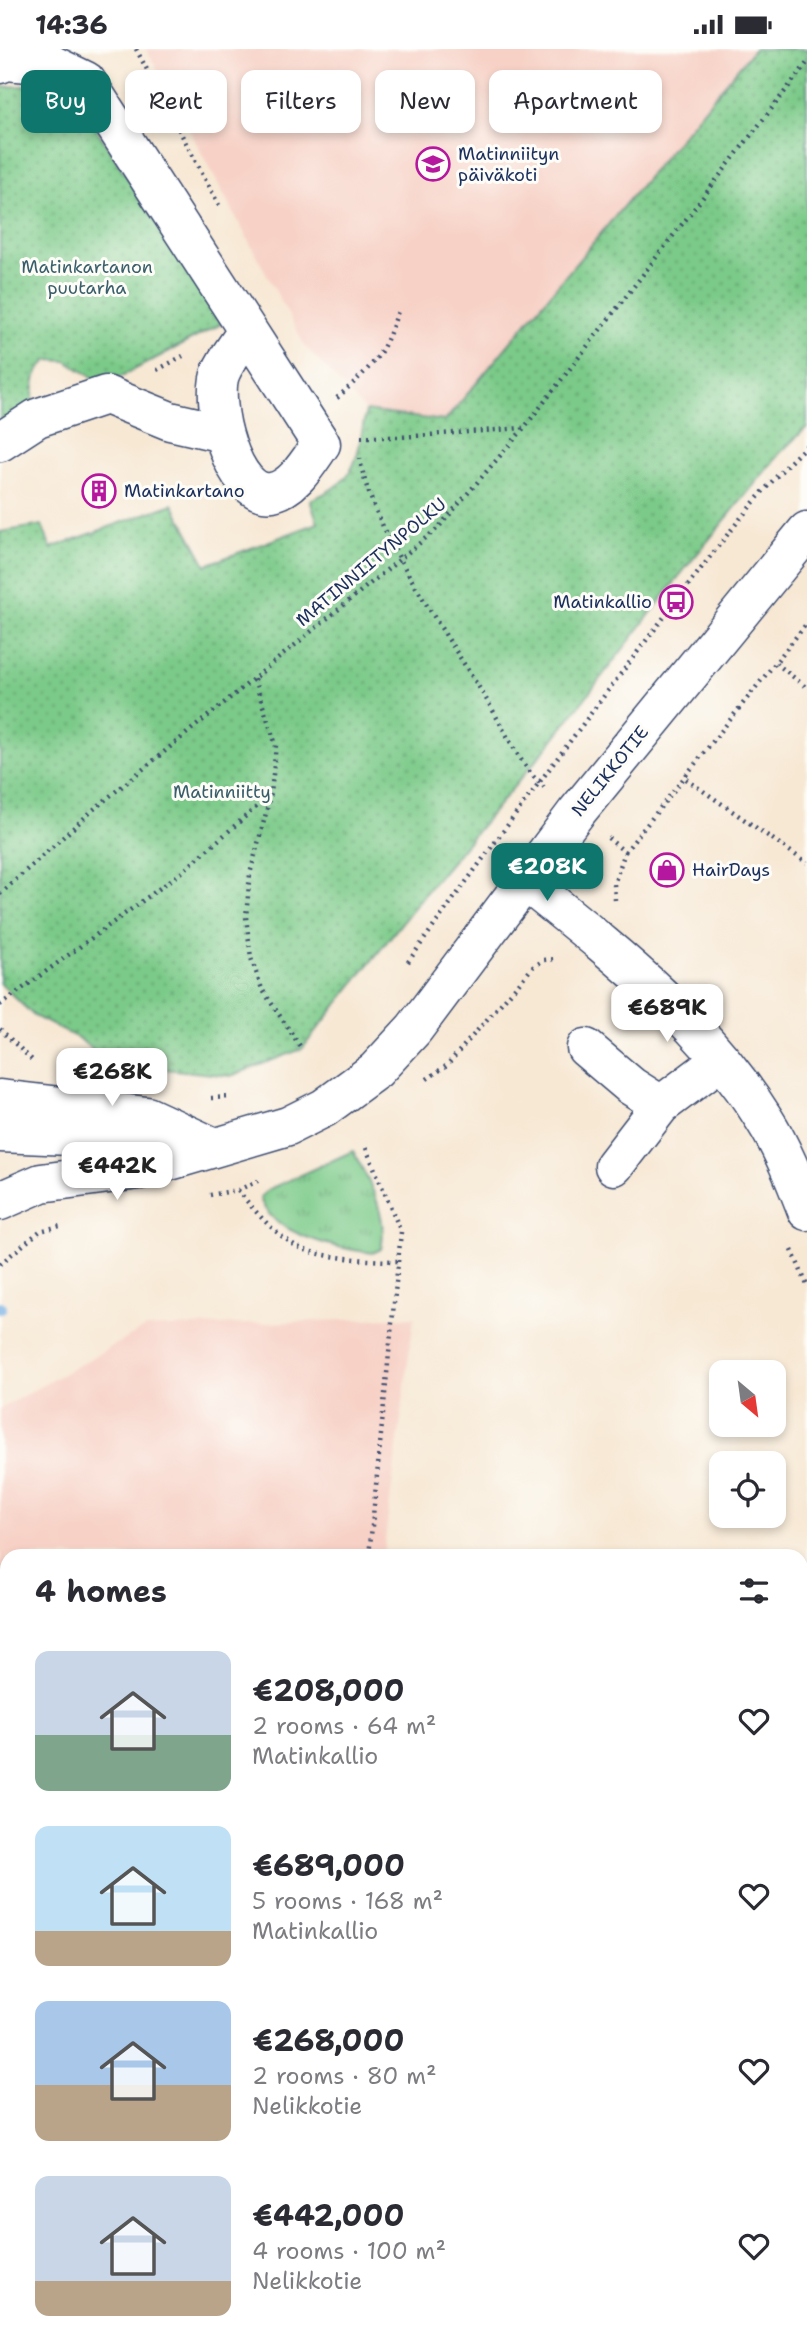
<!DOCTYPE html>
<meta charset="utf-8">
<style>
:root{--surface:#fff;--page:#f7f7f7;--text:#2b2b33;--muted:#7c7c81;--accent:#0f766e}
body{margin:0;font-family:"Shantell Sans",sans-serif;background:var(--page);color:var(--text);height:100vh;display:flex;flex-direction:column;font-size:26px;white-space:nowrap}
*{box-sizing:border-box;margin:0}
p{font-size:23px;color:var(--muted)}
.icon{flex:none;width:38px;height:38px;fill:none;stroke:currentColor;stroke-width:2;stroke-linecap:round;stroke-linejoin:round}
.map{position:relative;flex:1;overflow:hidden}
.panel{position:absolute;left:0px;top:1500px;width:808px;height:800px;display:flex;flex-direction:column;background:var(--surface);border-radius:21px 21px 0 0;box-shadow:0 4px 10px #0003}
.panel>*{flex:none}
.hud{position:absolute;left:21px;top:21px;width:766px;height:63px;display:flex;gap:14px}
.needle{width:46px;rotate:151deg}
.tools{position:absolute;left:709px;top:1311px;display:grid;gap:14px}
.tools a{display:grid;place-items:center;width:77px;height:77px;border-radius:14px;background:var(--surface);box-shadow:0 4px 10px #0003;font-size:35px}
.price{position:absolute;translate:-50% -60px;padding:0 16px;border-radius:14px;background:#fff;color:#222;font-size:23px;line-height:46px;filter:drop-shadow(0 2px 4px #0008)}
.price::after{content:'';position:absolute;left:50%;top:42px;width:21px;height:16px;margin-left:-10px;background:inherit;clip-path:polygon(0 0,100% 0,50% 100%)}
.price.active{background:var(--accent);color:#fff}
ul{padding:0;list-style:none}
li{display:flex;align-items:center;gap:21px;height:175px;padding:0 35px}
li span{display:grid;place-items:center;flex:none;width:196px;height:140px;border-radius:14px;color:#555}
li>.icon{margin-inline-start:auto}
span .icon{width:84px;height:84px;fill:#fffc;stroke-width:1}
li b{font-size:30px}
h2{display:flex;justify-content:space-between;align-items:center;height:84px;padding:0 35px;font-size:30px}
.chip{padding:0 24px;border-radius:14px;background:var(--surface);box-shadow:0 4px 10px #0003;font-size:24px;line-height:63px}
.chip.active{background:var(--accent);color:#fff}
.status{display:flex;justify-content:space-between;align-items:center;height:49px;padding:0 35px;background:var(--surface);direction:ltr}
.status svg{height:19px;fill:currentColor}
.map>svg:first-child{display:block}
.built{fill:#f7d1c6}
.grass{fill:url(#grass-tufts);stroke:#4c7c74;stroke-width:2}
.park{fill:url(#park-dots);stroke:#4c7c74;stroke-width:2}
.pitch{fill:#7cca89;stroke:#4c7c74;stroke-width:2}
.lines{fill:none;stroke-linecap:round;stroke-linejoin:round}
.stream{stroke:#72aee3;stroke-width:12}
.minor-casing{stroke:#3c4b70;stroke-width:41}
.path{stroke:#3c4b70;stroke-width:4.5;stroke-dasharray:2 5;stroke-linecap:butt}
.minor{stroke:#fff;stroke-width:38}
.labels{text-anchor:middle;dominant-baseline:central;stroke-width:6;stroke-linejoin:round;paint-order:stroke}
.poi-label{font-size:18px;fill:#1b2f5e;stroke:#fdfcf7;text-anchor:start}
.park-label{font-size:18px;fill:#385e6b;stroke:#fdfcf7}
.street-label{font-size:18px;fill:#1b2f5e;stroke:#fdfcf7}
</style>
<div class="status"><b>14:36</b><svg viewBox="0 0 49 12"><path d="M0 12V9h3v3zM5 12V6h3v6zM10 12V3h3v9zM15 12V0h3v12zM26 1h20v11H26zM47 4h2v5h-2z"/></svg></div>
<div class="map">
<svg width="807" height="2299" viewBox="0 0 807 2299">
<defs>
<pattern id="grass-tufts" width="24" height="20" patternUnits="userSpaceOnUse" patternTransform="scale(1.75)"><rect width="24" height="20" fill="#7cca89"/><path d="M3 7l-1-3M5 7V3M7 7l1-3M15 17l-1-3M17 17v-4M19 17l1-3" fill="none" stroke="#65a473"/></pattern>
<pattern id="park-dots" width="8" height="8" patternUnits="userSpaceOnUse" patternTransform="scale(1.75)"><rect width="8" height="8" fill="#7cca89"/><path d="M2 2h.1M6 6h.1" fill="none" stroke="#65a473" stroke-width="1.8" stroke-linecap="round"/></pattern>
</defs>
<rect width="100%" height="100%" fill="#fdfcf7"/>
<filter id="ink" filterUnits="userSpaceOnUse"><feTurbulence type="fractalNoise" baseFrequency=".0143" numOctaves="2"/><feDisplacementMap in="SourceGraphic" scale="14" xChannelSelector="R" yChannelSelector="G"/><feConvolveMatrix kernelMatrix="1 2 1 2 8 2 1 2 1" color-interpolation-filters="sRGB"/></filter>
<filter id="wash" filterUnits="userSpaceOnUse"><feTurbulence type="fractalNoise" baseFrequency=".00686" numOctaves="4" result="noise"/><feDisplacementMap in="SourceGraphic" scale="28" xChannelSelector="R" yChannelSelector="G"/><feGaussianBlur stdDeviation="1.57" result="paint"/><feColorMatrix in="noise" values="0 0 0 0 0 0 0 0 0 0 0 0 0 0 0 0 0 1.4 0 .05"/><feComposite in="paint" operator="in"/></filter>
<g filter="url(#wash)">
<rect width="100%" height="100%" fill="#f7e8d4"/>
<!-- built -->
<path class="built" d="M146,0H754L445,372L366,362L305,297Z
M414,1268L383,1507H7V2177L0,2167V1360L145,1279Z
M807,1568V2299H60L58,2293L802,2292V1569Z"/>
<!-- grass -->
<path class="grass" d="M353,1102C369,1132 389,1166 381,1200L373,1204C341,1200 269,1186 260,1148L269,1140Z
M0,2226H7V2292L30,2293L31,2299H3Z"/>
<!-- park -->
<path class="park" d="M754,0H807V378L780,404L688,516L548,697L434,833L302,1000L231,1027L107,1014L80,990L34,967L0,934V483L42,476L51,499L173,455L206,516L318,474L310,451C360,431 356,410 366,362L445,372Z
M42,36L68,46L84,61L221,275L105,336L66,312L49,311C32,323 35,335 32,355L0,381V38Z
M807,1796V2120L802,2118V1798Z"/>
<!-- pitch -->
<path class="pitch" d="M807,1796V1875L802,1877V1798Z"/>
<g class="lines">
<!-- stream -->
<path class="stream" d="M0,1258H1"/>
</g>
</g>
<g filter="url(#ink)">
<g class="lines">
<defs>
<path id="minor" d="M0,15L6,12L53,16L86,32L321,395C309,412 294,439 272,443C232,450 209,351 221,323C227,309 239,295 247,282
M0,393L37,369L106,346L170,372L223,384
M526,833C613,903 705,974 764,1070C782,1098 795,1131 807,1162
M586,999L631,1037L661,1056
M0,1050L147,1067L214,1098
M0,1084L163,1091
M614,1117L661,1056L721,1011
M0,1152L41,1134L139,1121L288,1077L324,1059L376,1021L414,980L576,764L807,482
M802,2157L807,2159
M621,2292L623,2296L634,2292
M727,2292L730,2299"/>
</defs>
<!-- minor casing -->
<use href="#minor" class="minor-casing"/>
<!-- path -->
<path class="path" d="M136,0L219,156
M157,321L183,307
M337,349C373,316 382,310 398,262
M361,388H401L523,379
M360,409C369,478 450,590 488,653C503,678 522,720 544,738
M776,614L807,639
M254,630L276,696L271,745L250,825L246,868L251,909L262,940L302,1000
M686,730L807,814
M608,789L625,803L614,835L615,851
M625,803L807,574
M0,845L93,761L438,479L524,379L807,14
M408,913C490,799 573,687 658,576C705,515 752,449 807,396
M0,956L182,823L270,746
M0,980L33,1012
M427,1030L446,1017L533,918L544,911L556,910
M211,1049L230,1048
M366,1099L401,1183L369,1507
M238,1141C255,1163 273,1183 296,1197C317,1209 373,1212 398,1212
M210,1146L238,1141L258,1132
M792,1201L807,1236
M0,1215L40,1182L64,1176
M0,1710L7,1714
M0,2110L7,2109
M0,2198L7,2202
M44,2292L46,2299"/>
<!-- minor -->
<use href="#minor" class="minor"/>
</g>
</g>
<!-- icons -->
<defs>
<symbol id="school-ring" viewBox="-11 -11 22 22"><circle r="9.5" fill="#fdfcf7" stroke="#b5179e" stroke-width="1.5"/><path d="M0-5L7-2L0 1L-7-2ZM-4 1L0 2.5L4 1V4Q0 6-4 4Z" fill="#b5179e"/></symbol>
<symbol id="building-ring" viewBox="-11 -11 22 22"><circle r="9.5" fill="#fdfcf7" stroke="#b5179e" stroke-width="1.5"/><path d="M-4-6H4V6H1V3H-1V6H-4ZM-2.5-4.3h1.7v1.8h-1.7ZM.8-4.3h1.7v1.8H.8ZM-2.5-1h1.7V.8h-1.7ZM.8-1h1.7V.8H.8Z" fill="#b5179e"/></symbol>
<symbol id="bus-ring" viewBox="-11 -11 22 22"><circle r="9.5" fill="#fdfcf7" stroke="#b5179e" stroke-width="1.5"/><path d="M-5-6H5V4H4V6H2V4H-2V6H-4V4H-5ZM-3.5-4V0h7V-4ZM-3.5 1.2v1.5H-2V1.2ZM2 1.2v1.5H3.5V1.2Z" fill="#b5179e"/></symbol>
<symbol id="shop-ring" viewBox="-11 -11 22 22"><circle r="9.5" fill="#fdfcf7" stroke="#b5179e" stroke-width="1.5"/><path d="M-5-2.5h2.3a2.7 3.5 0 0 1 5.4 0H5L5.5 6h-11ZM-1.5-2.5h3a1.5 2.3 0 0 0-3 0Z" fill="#b5179e"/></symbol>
</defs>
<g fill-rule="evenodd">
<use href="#school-ring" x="414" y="96" width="38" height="38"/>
<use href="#building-ring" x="80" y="423" width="38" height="38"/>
<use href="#bus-ring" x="657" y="534" width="38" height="38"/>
<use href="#shop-ring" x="648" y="802" width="38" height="38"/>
</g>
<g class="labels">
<!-- poi labels -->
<g class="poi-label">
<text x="458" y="105">Matinniityn<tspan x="458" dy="21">päiväkoti</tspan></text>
<text x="124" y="442">Matinkartano</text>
<text x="652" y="553" text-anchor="end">Matinkallio</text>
<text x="692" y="821">HairDays</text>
</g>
<!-- park labels -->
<g class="park-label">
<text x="87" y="218">Matinkartanon<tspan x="87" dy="21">puutarha</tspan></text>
<text x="222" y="743">Matinniitty</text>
</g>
<!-- street labels -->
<g class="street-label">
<text transform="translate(371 513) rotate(-40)">MATINNIITYNPOLKU</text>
<text transform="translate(610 722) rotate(-51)">NELIKKOTIE</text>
</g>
</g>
</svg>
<div class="tools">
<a><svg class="needle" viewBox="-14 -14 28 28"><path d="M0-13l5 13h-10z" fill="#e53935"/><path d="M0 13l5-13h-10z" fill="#7c7c81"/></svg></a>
<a><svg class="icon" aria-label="locate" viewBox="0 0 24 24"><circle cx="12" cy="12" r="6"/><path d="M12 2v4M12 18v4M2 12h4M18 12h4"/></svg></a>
</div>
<b class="price active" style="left:547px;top:854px">€208K</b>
<b class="price" style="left:667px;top:995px">€689K</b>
<b class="price" style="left:112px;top:1059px">€268K</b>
<b class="price" style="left:117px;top:1153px">€442K</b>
<div class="hud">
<a class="chip active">Buy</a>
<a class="chip">Rent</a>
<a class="chip">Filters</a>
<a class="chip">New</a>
<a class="chip">Apartment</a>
</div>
<section class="panel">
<h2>4 homes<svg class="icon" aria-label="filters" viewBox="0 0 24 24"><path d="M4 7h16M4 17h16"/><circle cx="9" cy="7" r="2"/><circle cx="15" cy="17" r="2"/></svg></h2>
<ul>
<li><span style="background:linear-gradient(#c9d6e8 60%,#7fa58c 0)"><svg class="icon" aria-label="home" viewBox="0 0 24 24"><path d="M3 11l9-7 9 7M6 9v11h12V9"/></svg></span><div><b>€208,000</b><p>2 rooms · 64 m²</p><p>Matinkallio</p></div><svg class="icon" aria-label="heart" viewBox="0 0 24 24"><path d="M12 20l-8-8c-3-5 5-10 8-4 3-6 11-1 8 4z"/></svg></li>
<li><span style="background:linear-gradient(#bfe0f5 75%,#b9a48a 0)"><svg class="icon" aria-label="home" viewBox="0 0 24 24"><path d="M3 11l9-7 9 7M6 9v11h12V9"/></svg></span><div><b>€689,000</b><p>5 rooms · 168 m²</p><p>Matinkallio</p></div><svg class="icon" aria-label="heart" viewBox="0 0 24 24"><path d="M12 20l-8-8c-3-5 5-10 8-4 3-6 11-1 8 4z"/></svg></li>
<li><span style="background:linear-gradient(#a9c7e8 60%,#b9a48a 0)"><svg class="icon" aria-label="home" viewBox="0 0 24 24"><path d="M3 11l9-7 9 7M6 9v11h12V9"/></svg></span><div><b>€268,000</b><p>2 rooms · 80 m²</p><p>Nelikkotie</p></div><svg class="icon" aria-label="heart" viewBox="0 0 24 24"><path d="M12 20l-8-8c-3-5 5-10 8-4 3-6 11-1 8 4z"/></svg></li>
<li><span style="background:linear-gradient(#c9d6e8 75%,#b9a48a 0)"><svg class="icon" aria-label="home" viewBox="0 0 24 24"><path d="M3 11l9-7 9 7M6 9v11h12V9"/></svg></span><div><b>€442,000</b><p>4 rooms · 100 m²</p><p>Nelikkotie</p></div><svg class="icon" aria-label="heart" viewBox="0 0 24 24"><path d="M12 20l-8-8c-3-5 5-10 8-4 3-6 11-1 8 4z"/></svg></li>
</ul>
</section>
</div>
